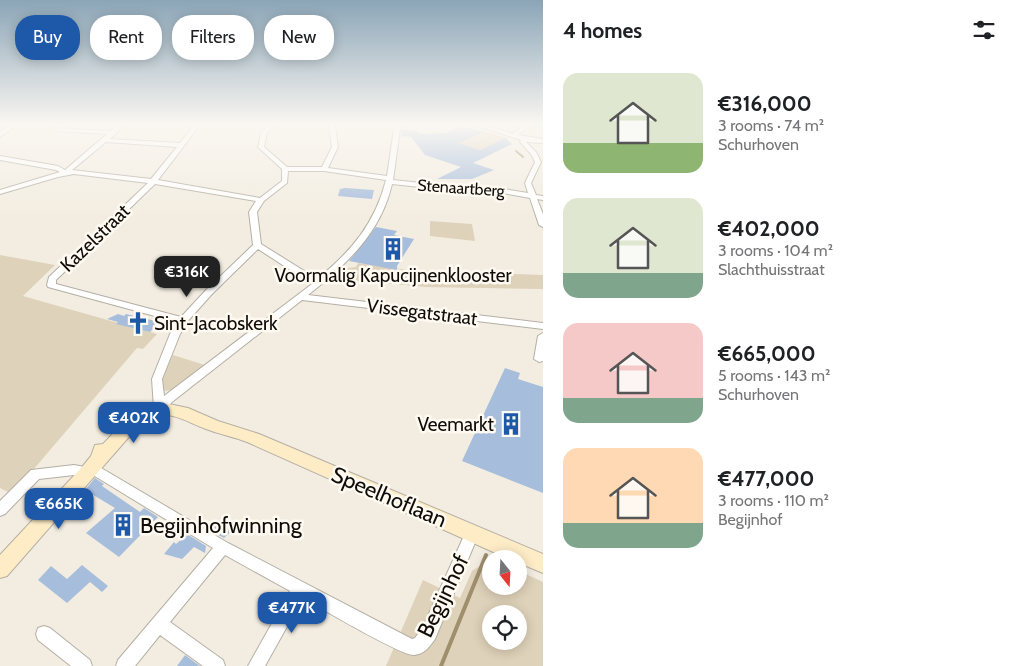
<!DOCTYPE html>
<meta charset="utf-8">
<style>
:root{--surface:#fff;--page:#f6f6f6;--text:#202124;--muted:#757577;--accent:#1d58a9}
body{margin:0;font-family:Cabin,sans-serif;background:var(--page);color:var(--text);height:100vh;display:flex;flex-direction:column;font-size:19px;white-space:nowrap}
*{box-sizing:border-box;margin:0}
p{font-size:16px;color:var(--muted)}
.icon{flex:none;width:28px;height:28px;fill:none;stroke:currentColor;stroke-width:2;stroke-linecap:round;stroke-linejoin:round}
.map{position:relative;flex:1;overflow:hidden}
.drawer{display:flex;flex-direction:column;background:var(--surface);width:475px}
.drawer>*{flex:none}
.top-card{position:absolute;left:15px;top:15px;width:452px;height:45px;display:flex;gap:10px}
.needle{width:32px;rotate:162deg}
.buttons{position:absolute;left:482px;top:550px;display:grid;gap:10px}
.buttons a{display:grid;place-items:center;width:45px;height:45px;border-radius:50%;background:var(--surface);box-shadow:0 2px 12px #0003;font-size:25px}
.price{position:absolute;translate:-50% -42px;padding:0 11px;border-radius:10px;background:var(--accent);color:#fff;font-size:16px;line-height:32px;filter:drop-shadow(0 1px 2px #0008)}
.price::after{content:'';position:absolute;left:50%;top:30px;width:15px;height:11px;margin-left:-8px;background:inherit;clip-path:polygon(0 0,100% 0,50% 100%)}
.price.active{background:#222;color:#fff}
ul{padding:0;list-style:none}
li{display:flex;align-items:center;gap:15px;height:125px;padding:0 20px}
li span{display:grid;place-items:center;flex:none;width:140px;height:100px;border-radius:15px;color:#555}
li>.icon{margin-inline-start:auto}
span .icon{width:60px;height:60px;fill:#fffc;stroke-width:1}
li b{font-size:21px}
h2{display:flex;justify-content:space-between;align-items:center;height:60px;padding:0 20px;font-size:21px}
.pill{padding:0 18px;border-radius:20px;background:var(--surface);box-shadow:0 2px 12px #0003;font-size:18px;line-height:45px}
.pill.active{background:var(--accent);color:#fff}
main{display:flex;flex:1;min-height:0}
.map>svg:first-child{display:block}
.green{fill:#dfd2ba;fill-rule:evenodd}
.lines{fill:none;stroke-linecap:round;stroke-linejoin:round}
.stream-far1{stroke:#9f8f6d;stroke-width:2}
.stream{stroke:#9f8f6d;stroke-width:4}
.building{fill:#a7bddc}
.street-casing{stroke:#b4afa4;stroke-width:2}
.secondary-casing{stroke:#b4afa4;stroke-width:2}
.street{fill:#fff;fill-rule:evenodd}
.secondary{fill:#fdecc6;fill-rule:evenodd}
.labels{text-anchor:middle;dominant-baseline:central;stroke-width:5;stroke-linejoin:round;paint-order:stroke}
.far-street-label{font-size:16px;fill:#0e0c08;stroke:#fffaf1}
.street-label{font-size:19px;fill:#0e0c08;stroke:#fffaf1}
.poi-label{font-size:19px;fill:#0e0c08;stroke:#fffaf1}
.near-street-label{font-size:22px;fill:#0e0c08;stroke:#fffaf1}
.near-poi-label{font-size:22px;fill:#0e0c08;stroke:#fffaf1;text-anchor:start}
</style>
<main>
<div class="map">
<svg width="543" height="666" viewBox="0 0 543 666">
<rect width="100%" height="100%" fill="#f3ede1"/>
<!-- green -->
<path class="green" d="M484,131L506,138L480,150L458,143Z
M430,221L472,224L475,241L430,236Z
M0,255L55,265L23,296L157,334L143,349L137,348L33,470L10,493L0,488Z
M358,263L408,270L543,275V289L426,287L335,279L348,268L356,267Z
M173,355L208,366L172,390L164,391L162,389V379Z
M488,561H491V586H519V571L543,582V666H386L423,580L460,598L472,571ZM491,614H519V641H491Z"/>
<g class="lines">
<!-- stream-far1 -->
<path class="stream-far1" d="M516,151L523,157"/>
<!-- stream -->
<path class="stream" d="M441,666L486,555"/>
</g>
<!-- building -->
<path class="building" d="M461,127L484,132L458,143L480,150L505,138L512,144L473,163L494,170L472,179H437L461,167L425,155L411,137L401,136L402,129L416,131L420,134L445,133Z
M345,188L374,190L372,199L338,196L340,189Z
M376,227L397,231L394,235L414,239L397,266V270L349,261Z
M118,314L124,316L126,314L160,322L150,332L116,324L118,322L107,319Z
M505,368L520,373L518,379L543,387V493L462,461Z
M95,478L104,484L102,486L140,512L144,508L158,517L119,557L86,533L115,508L85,490Z
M219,520L235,528L224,538L211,531Z
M187,534L206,546L205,553L194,547L182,559L164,554L174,542L176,544Z
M82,565L108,586L102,592L90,582L67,603L38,580L51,566L67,579Z
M185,655L200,666H177Z"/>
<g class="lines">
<defs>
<path id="street" d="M10,125H17L0,137V132Z
M118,125H125L110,139L180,143L194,125H200L158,180L260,198L282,181V169L258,147L261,133L269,125H275L267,133L264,147L287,167H322L332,147L329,125H335L338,147L328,168L387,176L394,129L397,125H403L400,129L393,180L458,187L498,188L528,193L525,183L535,162L531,154L520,142L521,140L475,125H485L513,134L523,125H530L518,135L543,139V143L526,142L536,152L541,162L531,183L536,195L543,196V200L537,199L543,214V227L539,225L530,198L498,192L458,191L392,184C381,233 346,265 308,295L543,323V329L302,300L172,402L164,411H156L154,408L152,379L170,334L177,322L48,287L47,285L49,277L148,183L74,174L58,177L0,194V190L60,172L56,170L0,160V156L58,166L65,170L107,134L56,131L53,129L54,128L111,131ZM106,142L177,147L151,179L72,170ZM288,171H324L386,180C375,223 352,251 317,279L261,244L257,212L264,201L287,183ZM155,184L256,201L249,212L253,245L206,290L181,317L56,284V280ZM258,249L312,284L164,396L162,379L180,334L187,322L212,294Z
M543,333V361L539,362L534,359L538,336Z
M91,462L228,543L412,639L415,638L423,627L467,529L472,527L477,529L479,533L435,639C429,647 425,654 414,655C401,656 319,607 303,598L265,666H248L290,591L225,555L170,622L223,660L225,666H203L160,635L135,666H116L118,660L213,548L93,475L88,477L74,475L39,479L5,514L0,516V501L31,470L74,465L85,467L86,464Z
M44,626L50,628L90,660L92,666H71L38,640L36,634L38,628Z"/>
<path id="secondary" d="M164,403L188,408L218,421L259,434L543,554V573L519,563V559H509L247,442C234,437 219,434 206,429C175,417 163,404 135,430L7,576L0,578V555L82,467L91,456L95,445L103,444L124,422L139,410Z"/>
</defs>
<!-- street casing -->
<use href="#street" class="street-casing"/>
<!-- secondary casing -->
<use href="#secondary" class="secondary-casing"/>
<!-- street -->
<use href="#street" class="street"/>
<!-- secondary -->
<use href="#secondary" class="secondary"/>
</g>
<!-- sky -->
<linearGradient id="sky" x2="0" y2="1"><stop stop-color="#8ba5b7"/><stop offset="0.57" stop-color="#faf7f2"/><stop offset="1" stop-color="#faf7f2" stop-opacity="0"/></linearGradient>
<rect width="543" height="218" fill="url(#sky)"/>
<!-- icons -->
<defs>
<symbol id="building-bare" viewBox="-9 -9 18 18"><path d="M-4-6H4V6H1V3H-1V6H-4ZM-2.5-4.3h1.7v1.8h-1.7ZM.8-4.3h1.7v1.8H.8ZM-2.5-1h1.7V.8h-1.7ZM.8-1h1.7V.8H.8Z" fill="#1d58a9" stroke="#fffaf1" stroke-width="2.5" paint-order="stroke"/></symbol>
<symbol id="church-bare" viewBox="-9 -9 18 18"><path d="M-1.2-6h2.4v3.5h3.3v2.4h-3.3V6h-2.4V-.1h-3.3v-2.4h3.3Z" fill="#1d58a9" stroke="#fffaf1" stroke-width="2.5" paint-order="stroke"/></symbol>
</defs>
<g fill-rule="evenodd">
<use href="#building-bare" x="377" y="233" width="32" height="32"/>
<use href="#church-bare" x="122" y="307" width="32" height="32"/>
<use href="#building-bare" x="495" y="408" width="32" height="32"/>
<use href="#building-bare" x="107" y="509" width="32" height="32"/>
</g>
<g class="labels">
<!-- far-street labels -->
<g class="far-street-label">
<text transform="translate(461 188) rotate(4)">Stenaartberg</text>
</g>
<!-- street labels -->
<g class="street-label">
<text transform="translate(95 238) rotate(-44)">Kazelstraat</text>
<text transform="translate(422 312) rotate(7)">Vissegatstraat</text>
</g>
<!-- poi labels -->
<g class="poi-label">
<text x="393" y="275">Voormalig Kapucijnenklooster</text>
<text x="154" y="323" text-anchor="start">Sint-Jacobskerk</text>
<text x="494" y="424" text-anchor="end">Veemarkt</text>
</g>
<!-- near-street labels -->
<g class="near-street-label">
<text transform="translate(389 497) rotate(23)">Speelhoflaan</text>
<text transform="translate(443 596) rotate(-64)">Begijnhof</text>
</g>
<!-- near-poi labels -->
<g class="near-poi-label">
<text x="140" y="525">Begijnhofwinning</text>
</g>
</g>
</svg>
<div class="buttons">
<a><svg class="needle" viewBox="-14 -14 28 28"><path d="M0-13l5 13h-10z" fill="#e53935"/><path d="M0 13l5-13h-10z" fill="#757577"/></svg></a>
<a><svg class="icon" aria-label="locate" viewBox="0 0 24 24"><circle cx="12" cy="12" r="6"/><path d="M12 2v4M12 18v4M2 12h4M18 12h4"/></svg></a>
</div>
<b class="price active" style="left:187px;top:298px">€316K</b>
<b class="price" style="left:134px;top:444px">€402K</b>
<b class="price" style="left:59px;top:530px">€665K</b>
<b class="price" style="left:292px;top:634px">€477K</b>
<div class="top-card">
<a class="pill active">Buy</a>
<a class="pill">Rent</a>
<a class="pill">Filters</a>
<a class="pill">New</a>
</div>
</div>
<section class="drawer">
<h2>4 homes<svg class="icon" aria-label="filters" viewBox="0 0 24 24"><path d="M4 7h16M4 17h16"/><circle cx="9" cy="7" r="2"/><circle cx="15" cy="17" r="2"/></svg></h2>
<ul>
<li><span style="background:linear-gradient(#dfe7d0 70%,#8fb573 0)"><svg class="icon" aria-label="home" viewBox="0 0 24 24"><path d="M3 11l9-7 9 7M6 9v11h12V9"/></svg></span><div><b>€316,000</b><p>3 rooms · 74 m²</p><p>Schurhoven</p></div></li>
<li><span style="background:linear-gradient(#dfe7d0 75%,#7fa58c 0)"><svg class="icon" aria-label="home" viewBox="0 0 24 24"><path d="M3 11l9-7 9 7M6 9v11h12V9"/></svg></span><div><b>€402,000</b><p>3 rooms · 104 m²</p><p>Slachthuisstraat</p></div></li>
<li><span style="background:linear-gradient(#f6c9c9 75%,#7fa58c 0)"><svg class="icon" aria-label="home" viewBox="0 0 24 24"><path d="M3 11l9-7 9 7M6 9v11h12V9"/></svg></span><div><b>€665,000</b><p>5 rooms · 143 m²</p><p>Schurhoven</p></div></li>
<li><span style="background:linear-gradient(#ffd9b3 75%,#7fa58c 0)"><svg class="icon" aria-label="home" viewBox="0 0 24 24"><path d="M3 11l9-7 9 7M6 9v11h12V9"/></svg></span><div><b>€477,000</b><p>3 rooms · 110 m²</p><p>Begijnhof</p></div></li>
</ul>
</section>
</main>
